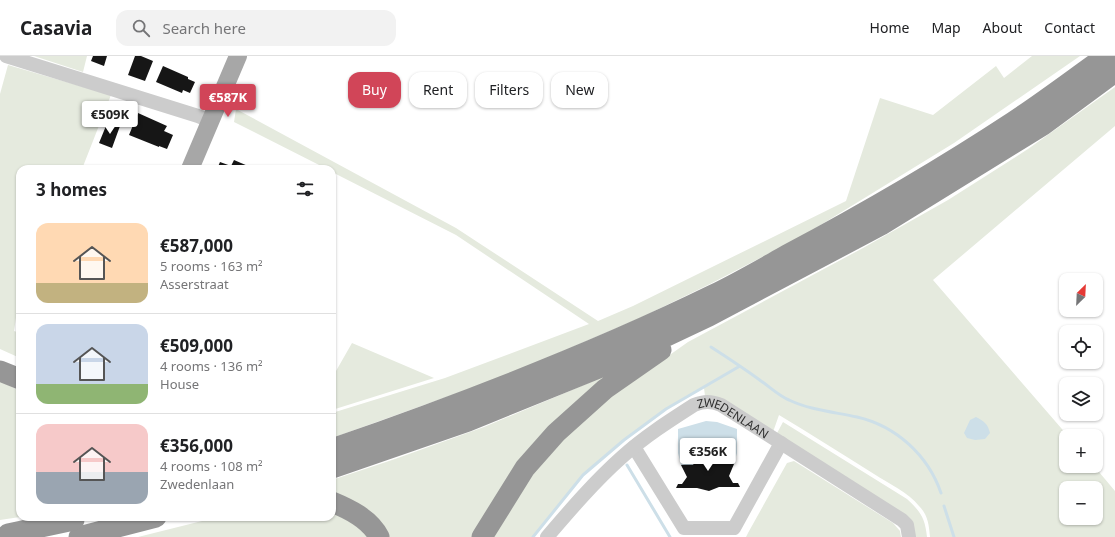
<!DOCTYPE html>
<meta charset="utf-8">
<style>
:root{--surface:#fff;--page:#f2f2f2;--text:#202124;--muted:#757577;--line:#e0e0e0;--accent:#d14558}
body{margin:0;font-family:"Noto Sans",sans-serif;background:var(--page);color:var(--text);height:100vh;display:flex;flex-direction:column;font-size:15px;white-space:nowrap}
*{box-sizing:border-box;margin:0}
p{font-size:13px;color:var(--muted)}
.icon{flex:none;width:22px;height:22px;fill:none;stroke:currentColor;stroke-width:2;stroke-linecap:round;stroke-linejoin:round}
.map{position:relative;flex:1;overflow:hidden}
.sheet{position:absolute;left:16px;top:109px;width:320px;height:356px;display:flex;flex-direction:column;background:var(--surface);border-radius:12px;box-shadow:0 1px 3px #0004}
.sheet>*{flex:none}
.top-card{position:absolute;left:348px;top:16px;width:380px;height:36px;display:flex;gap:8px}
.needle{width:26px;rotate:24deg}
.buttons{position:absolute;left:1059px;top:217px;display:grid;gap:8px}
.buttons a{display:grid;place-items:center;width:44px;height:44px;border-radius:8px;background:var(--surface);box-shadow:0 1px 3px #0004;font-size:20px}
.price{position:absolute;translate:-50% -34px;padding:0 9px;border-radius:4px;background:#fff;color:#222;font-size:13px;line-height:26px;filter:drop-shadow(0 1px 2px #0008)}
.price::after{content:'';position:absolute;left:50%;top:24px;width:12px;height:9px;margin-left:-6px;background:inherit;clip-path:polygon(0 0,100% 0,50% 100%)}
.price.selected{background:var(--accent);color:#fff}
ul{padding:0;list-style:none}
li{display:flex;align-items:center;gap:12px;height:100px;padding:0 20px}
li+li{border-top:1px solid var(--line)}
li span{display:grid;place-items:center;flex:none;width:112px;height:80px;border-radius:12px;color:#555}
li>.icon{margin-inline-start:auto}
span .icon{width:48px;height:48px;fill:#fffc;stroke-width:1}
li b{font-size:17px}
h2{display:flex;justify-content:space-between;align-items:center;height:48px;padding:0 20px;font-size:17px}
.chip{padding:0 14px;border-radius:12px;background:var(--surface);box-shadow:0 1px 3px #0004;font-size:14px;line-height:36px}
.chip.selected{background:var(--accent);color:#fff}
header{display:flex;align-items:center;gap:24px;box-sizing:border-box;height:56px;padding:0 20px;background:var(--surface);border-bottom:1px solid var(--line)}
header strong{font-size:19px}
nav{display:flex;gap:22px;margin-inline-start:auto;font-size:14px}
.search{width:280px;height:36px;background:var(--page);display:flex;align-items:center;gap:10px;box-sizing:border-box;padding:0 14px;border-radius:12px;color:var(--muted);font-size:15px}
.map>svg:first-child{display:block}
.green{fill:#e5eade;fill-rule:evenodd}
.water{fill:#cddfe8}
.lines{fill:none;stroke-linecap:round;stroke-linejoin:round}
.stream{stroke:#cddfe8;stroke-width:3}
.building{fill:#161616}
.minor{stroke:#ccc;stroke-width:14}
.major{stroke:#a7a7a7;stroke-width:18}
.highway{stroke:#969696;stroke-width:21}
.highway-bridge{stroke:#969696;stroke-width:21}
.labels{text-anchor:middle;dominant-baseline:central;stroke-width:4;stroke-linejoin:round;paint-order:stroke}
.street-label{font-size:12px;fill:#2f2f2f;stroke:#fff}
</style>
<header>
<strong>Casavia</strong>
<div class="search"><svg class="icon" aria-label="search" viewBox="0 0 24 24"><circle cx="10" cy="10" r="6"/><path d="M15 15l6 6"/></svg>Search here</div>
<nav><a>Home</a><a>Map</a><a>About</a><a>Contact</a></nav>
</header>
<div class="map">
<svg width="1115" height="481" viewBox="0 0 1115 481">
<rect width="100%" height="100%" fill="#fff"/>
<!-- green -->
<path class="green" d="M34,0H87L83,16Z
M1032,0H1080L954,87L801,181L710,228L640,262L505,320L332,382V357L445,322L589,268L456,179L332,116V113H327L234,66L236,53L456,172L598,265L633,250L846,145L880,42L933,59L996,10L1004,22Z
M8,9L111,39L82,113H20V235L14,275L20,277V302L0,293V38Z
M1115,31V70L933,224L1068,380H1066V410H1094L1115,435V481H930C929,469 928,459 919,450C909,437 888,427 874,418C842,398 811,378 779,359L773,376L705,340L704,332L685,341L655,360L583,418L533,481H491L532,418L585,359L688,286L863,192L948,144L1028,93ZM1066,432H1096V462H1066Z
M352,287L434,322L332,354V322Z
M631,309L580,348L477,481H385L332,441V424L395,403L484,371Z
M0,325L20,335V461L0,464Z
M783,366L907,443C921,456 925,462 927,481H914L776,379Z
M794,405L893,467L900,475L901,481H746L748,477L787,407Z
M332,453L348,461L370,481H138L218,461H332Z"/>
<!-- water -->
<path class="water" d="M976,361C984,365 988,368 990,377L985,383L975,384L967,382L964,377L970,364Z
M706,365L717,366L737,373V397L734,408H722L707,384L693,409H681L678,397V373Z"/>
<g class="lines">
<!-- stream -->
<path class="stream" d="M711,291C728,302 745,313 761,325C770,331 779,340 789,344C810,354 834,356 857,361C896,370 928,399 941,437
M627,409L670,481
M944,450L954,481
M533,481L583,419L624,384L666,353L740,310"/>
</g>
<!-- building -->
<path class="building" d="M93,0H107L104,10L91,5Z
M135,0H141L153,5L145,25L128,19Z
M163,10L188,21V23L195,26L190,37L183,34L182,37L156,26Z
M138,57L167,70L164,75L173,79L167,93L159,90V91L129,79Z
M108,65L120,70L112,92L99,87Z
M234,104L255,113H217L220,106L231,110Z
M707,383L722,408H734L729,420L733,427H738L740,431H719L709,435L697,432H676L678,428H682L687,421L681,409H693Z"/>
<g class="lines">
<!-- minor -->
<g class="minor">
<path d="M6,0L198,60L210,65"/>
<path d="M634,391L684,472H734L781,387"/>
<path id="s1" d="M547,481C571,453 595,425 622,401C644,381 669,365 694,349C704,345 711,345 721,349L902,464L907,469L909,481"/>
</g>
<!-- major -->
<path class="major" d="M190,113L238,0"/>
<!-- highway -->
<path class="highway" d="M0,315L20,323
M332,393C462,348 590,299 713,239C738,227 762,213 787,199C864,158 940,114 1013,66C1045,45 1075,22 1106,0
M332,412L468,365L601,311L709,260L881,169L1043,69L1115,16
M332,446C349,453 370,463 379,481
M79,481L156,461
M482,481L525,412L556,377L605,333L661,294"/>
<!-- highway-bridge -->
<path class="highway-bridge" d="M8,478L74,464"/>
</g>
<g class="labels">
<!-- street labels -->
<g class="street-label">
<text stroke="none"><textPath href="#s1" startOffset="242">ZWEDENLAAN</textPath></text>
</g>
</g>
</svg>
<div class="buttons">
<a><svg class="needle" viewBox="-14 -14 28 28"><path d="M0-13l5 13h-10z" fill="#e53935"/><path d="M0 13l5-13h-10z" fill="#757577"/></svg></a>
<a><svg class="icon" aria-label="locate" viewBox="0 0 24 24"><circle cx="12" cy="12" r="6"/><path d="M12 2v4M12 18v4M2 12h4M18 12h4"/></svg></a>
<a><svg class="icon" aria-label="layers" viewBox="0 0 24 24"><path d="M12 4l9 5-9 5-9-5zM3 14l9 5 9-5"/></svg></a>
<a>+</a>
<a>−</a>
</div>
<b class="price selected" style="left:228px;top:62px">€587K</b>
<b class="price" style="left:110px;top:79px">€509K</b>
<b class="price" style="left:708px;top:416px">€356K</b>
<div class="top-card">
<a class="chip selected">Buy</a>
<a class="chip">Rent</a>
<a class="chip">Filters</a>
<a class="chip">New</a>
</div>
<section class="sheet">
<h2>3 homes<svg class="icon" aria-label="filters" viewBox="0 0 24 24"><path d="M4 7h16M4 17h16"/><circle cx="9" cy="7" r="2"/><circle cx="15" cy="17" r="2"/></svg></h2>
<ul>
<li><span style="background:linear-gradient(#ffd9b3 75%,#c2b280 0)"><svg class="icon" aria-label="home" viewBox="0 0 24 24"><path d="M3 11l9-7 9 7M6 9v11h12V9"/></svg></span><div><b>€587,000</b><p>5 rooms · 163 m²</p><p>Asserstraat</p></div></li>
<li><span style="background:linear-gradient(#c9d6e8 75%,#8fb573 0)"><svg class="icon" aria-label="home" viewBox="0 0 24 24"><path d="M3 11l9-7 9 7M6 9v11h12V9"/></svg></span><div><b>€509,000</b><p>4 rooms · 136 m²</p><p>House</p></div></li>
<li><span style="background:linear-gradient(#f6c9c9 60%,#9aa5b1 0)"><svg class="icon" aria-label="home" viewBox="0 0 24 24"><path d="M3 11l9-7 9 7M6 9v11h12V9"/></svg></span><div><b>€356,000</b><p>4 rooms · 108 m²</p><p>Zwedenlaan</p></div></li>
</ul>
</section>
</div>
